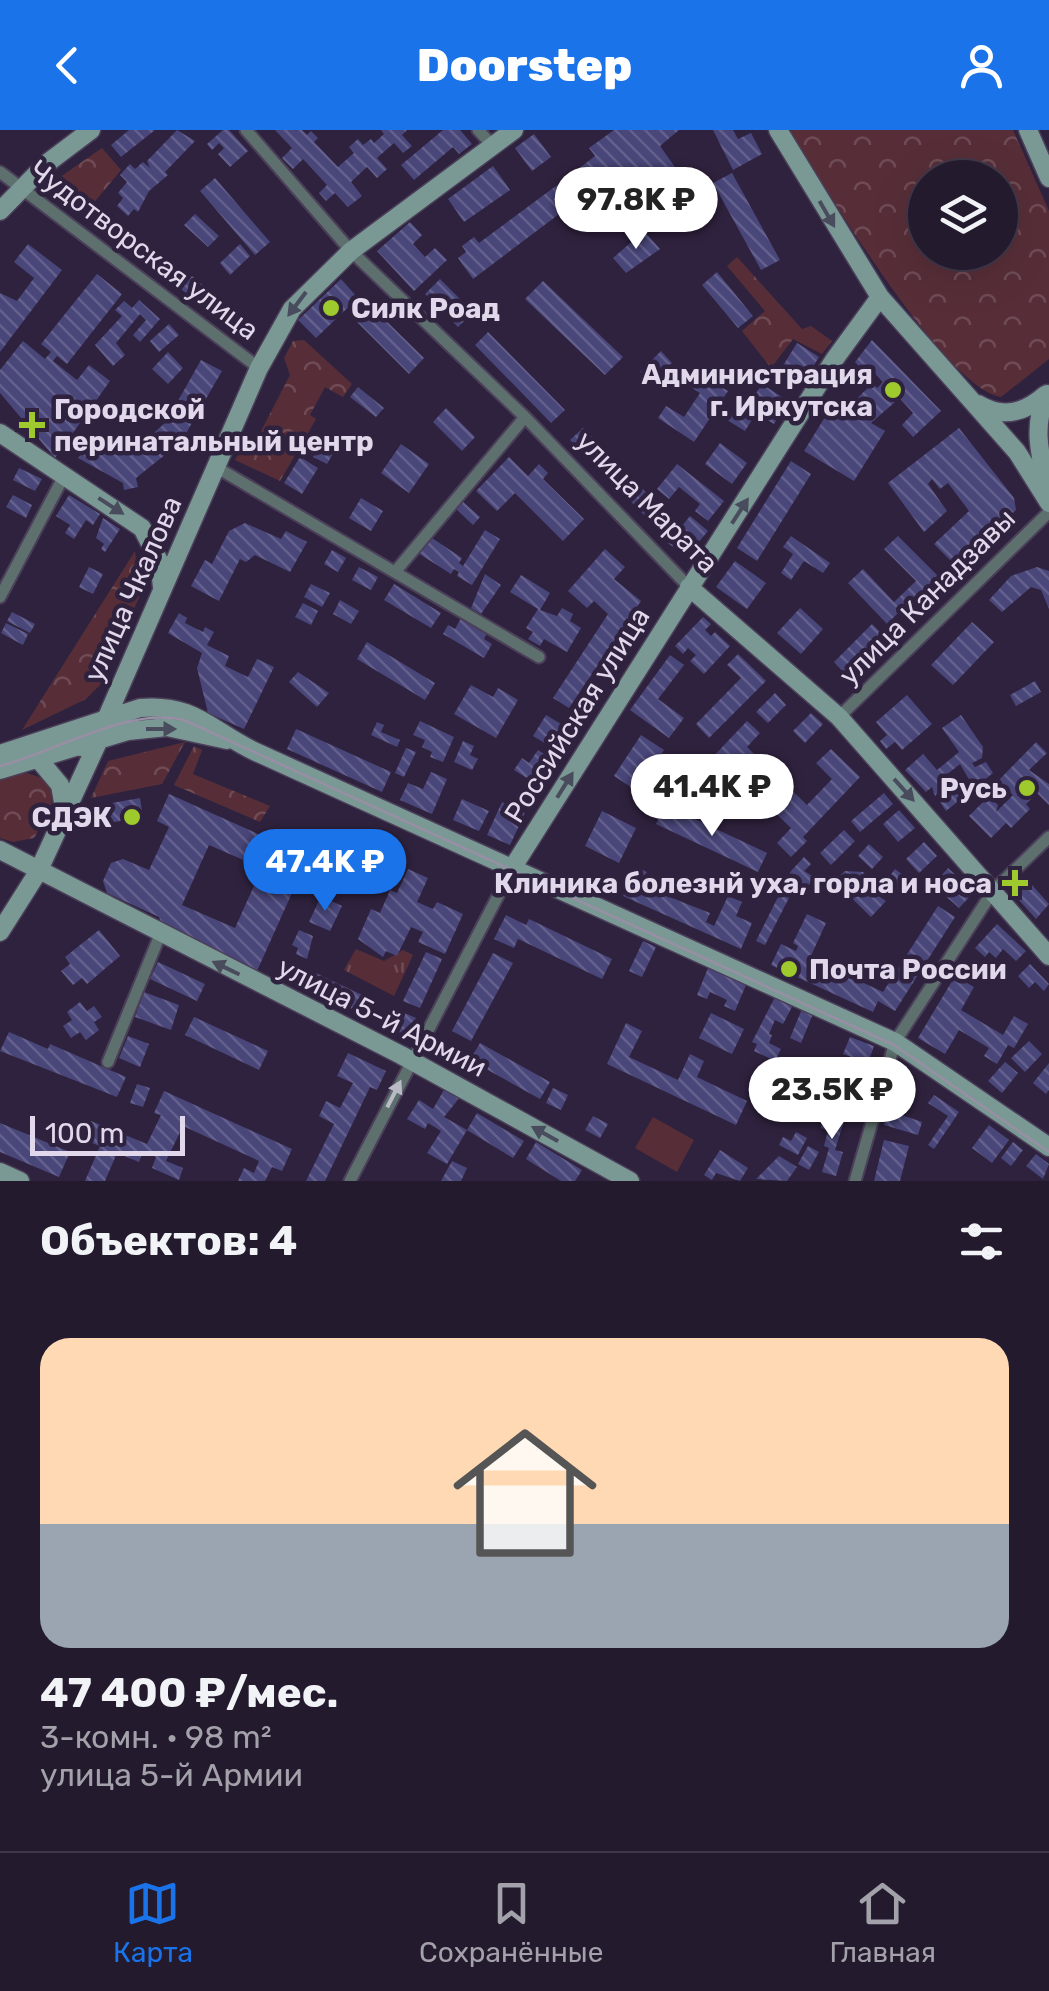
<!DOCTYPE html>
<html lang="ru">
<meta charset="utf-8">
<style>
:root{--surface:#231a2e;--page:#2b2336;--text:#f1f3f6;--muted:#a3a1aa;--line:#40384a;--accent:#1a73e8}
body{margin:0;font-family:Rubik,sans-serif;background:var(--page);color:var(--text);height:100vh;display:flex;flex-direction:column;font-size:38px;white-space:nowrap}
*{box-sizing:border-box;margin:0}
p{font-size:32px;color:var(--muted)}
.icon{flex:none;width:55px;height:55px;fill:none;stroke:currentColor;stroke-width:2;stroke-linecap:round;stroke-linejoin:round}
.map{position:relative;height:1051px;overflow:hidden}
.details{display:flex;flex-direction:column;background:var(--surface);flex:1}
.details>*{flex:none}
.tools{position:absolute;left:908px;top:30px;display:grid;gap:20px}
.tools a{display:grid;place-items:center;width:110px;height:110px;border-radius:50%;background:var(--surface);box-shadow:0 10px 40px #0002,0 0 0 2px var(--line);font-size:50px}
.scale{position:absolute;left:30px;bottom:25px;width:155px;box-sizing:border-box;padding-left:10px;border:5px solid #e1d9eb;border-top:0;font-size:28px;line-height:35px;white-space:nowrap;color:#e1d9eb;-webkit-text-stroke:8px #2f223e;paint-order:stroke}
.price{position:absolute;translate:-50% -85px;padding:0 22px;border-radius:35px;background:#fff;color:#222;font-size:32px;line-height:65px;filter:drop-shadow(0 2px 5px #0008)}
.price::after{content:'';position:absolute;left:50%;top:60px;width:30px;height:22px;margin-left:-15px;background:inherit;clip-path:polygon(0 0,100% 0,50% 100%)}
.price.current{background:var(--accent);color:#fff}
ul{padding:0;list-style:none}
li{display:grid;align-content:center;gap:20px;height:530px;padding:0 40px}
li+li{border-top:2px solid var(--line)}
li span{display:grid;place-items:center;height:310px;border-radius:30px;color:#555}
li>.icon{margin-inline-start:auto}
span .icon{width:180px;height:180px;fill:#fffc;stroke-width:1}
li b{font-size:42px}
h2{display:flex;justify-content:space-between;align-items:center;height:120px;padding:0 40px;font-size:42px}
header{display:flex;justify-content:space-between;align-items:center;height:130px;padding:0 40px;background:var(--accent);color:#fff;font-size:45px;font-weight:800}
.menu{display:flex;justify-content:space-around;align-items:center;height:140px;border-top:2px solid var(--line);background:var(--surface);font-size:28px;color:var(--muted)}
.menu a{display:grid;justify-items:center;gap:5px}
.menu .current{color:var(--accent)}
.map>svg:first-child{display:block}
.grass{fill:url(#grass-tufts)}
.park{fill:url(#park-crowns);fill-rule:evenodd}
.garden{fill:#572e38}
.building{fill:url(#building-back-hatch);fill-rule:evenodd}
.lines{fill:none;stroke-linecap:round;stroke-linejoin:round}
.street-casing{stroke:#4b3f5a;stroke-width:15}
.secondary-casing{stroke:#4b3f5a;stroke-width:21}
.street{stroke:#5d706d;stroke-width:11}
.secondary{stroke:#7a9994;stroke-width:18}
.tram{stroke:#998fa5;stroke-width:2.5}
.oneway{fill:#494c5c}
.oneway2{fill:#b9bac5}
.poi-dot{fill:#9eca2e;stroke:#2f223e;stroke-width:4}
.labels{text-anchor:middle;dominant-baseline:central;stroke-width:9;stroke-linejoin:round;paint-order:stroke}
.street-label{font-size:28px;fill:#e1d9eb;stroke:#2f223e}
.poi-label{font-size:28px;font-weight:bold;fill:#e1d9eb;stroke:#2f223e;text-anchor:end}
</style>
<header><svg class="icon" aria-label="back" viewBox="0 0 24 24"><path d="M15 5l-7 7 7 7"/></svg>Doorstep<svg class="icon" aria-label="person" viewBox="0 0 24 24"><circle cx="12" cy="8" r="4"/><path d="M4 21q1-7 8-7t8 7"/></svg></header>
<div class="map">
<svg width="1049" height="1051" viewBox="0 0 1049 1051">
<defs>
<pattern id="grass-tufts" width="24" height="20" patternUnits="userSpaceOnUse" patternTransform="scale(2.5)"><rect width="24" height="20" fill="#572e38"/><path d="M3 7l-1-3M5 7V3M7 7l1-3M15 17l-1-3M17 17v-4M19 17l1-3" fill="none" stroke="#6f4c55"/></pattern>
<pattern id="park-crowns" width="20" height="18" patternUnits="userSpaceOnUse" patternTransform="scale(2.5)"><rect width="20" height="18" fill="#572e38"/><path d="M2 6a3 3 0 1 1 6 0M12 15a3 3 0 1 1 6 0" fill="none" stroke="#6f4c55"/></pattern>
<pattern id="building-back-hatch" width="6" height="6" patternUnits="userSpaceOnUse" patternTransform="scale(2.5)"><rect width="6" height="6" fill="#49467a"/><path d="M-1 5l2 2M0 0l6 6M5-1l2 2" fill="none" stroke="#63608d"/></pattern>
</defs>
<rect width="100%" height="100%" fill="#2f223e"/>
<!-- grass -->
<path class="grass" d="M356,819L384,831L403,820L413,825L394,866L344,840Z"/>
<!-- park -->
<path class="park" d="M790,0H1013L1049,81V229L1001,267C944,258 822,53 790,0ZM925,48H1000V122H925Z
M102,18L121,40L87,81L50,54Z
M737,127L802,199L811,196L832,211L822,224L793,209L771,238L742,201L765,181L727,136Z
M304,210L352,254L343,267L325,257L310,285L316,289L280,351L235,330L245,310L260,303L290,245L284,228L293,211Z
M135,421L141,463L101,554L86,569L22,600Z
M185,612L162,654L91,668L108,631Z
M194,616L202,620L193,644L270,676L260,692L174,655Z
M27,643L48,650C58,674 47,687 34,708L13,712L0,708V648Z"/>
<!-- garden -->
<path class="garden" d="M653,987L694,1010L677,1042L635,1018Z"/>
<!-- building -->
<path class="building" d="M129,0H155L121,27L111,15Z
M177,0L195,11L165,42L168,45L149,61L138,82L134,79L128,86L117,76L123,68L118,63L127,52L120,45L130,34L135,39L143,32L150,38L147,31Z
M223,0H229L248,21L230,37L218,24L224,18L219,13L212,20L207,14Z
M275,0H302L307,5L311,1L318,8L314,12L338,37L354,23L349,17L358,9L363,15L371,9L374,13L384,4L381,0H407L402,5L412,16L403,23L394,13L377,28L387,39L377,48L367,37L351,52L362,66L348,77L335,63L326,71L319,63L327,55L303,29L293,39L282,28L292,18Z
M443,0H460L472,14L459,24L453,17L414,50L401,35Z
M614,0H679L660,16L704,78L680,96L645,50L624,66L603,37L576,58L583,66L473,149L458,128L466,122L462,116L474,107L479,113L568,47L595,26L589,18Z
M713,0H733L738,9L751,3L762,24L733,40Z
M534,4L551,27L532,41L515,18Z
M493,36L510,60L464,92L448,69Z
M732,43L780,130L761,140L713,53Z
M215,48L270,112L255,125L200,61Z
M195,84L219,106L208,117L184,95Z
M410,92L422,105L413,114L425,127L435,118L447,130L414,161L377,121Z
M644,101L660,119L626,143L613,128Z
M28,114L62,140L0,222V163L17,171L34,148L14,132Z
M240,114L250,126L230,145L220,133Z
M717,142L753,186L738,198L702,155Z
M97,144L122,164L67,234L57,226L53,231L77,250L89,235L110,251L55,328L0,263V240L23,211L45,229L51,222L41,214Z
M192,146L234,181L223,195L181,159Z
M341,149L358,168L316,208L298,190Z
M440,149L473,182L458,197L425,164Z
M543,151L623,227L605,245L525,169Z
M139,170L160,189L140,212L133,205L146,190L140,184L116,213L125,225L113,236L95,215L122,186L115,180L124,171L132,178Z
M371,176L424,228L409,244L356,191Z
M237,183L257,200L246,213L226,196Z
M169,194L179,205L159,222L150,211Z
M488,202L565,280L551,293L475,215Z
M872,210L941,281L913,307L902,295L913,283L894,262L891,265L895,272L871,293L885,301L854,351L804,321L835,271L847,278L873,253L877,258L883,252L870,238L867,245L855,232Z
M797,213L819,227L801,256L779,242Z
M661,221L672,233L651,253L640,242Z
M168,222L183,238L168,254L152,239Z
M201,230L222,241L181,312L136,348L138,357L124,360L123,353L78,328L87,315L96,319L103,309L129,325L166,292Z
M691,238L728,261L694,312L658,288L666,276L684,287L700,263L682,251Z
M762,254L788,271L774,294L756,283L745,301L727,290L738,272L747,277Z
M358,257L384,278L376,287L350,267Z
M446,278L475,307L462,321L433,292Z
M583,298L675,392L663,404L570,310Z
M959,298L1014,368L1016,380L956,436L934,414L969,381L948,353L940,359L932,349L928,354L947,381L924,402L888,353Z
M324,307L338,315L327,334L313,327Z
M720,313L747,333L732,354L705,334Z
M401,314L429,334L409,363L381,343Z
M300,327L318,338L302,364L284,353Z
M509,327L528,346L539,334L548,343L543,349L584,389L563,411L515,363L497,381L476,361Z
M791,331L811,344L757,431L737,418Z
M677,334L724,371L708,391L695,381L700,374L679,357L669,369L657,359Z
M19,338L42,349L35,361L13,350Z
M13,365L32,375L26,388L6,377Z
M69,365L100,384L93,395L86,390L74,409L65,403L70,395L56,386Z
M361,368L383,381L371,401L349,388Z
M462,371L480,387L473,395L455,378Z
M690,386L708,401L686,427L668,413Z
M103,388L120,399L105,422L101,419L104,414L96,408Z
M245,393L281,409L286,401L307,412L290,442L255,425L246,432L240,429L219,471L191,456L205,430L212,434L229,401Z
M485,400L500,409L472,455L457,446L459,442L454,439L451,444L418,423L429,406L462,428L459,433L463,436Z
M791,406L830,433L823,443L804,431L791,450L781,443L793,424L783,417Z
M898,406L938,446L924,460L928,464L906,486L901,480L887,494L848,453L863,439L894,472L916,451L884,419Z
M605,419L625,437L614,449L641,471L569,578L553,568L608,484L594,471L587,478L568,461Z
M332,420L346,428L338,442L324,434Z
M735,431L766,453L747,479L716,457Z
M89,437L103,444L93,464L79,457Z
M359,437L378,447L371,460L352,450Z
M1037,437L1049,441V479L1041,460L1031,457L1002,482L989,470L1011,446Z
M485,444L501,455L481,484L471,478Z
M521,445L550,463L540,480L557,486L562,478L573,484L570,491L581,498L567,522L544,509L540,516L528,509L533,502L526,498L538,479L510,462Z
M311,454L330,463L322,477L304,467Z
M394,454L441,483L431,498L384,470Z
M340,470L359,481L351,494L333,484Z
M303,473L318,481L311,495L295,487Z
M800,478L823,499L801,524L777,503Z
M12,482L35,494L30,503L7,491Z
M179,483L187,488L185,493L203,502L205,497L214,502L207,515L229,526L225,536L248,547L257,529L274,537L244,599L208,583L197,538L202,523L168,503Z
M703,487L711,494L705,500L711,506L715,502L730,516L704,544L690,531L696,525L688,518L683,524L675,516Z
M461,488L487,503L484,509L492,514L484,528L443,504L448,495L455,499Z
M972,492L994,512L953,555L931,535Z
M6,493L28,504L23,515L1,503Z
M872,494L888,510L849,548L834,532Z
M367,512L435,553L425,570L357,529Z
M738,524L766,551L709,608L696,594L741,548L727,535Z
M670,525L684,535L658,569L684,588L669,608L630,580Z
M298,542L329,563L317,577L289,552Z
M1035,551L1041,562L1016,576L1010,565Z
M471,555L493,567L498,558L518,570L496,608L454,584Z
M775,563L786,575L768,593L756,582Z
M907,565L932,594L902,620L895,612L886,619L880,611L887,605L876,592Z
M811,583L823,594L805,613L793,601Z
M546,585L576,603L563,624L533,606Z
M961,585L983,617L982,628L972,633L975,637L986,632L993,643L974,658L960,634L945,646L961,669L946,681L938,669L943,666L939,662L935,666L932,657L926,662L905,640L923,624L937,640L959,622L942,598Z
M420,591L454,607L443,632L430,627L432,622L422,617L425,610L413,605Z
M747,591L760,603L747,617L807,675L832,649L816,633L831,619L860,647L803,707L807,711L791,727L777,713L791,698L736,645L710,672L689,652Z
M377,592L384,595L381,602L400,610L397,617L371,605Z
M296,599L391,642L382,662L287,619Z
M641,605L664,620L637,661L614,646Z
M463,611L474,616L470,625L478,629L472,640L454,632Z
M1036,612L1047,623L1029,640L1049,654V675L1037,663L1026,674L1030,679L1011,698L1006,693L991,708L969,686L989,666L998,675L996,682L1013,665L998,651Z
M406,618L416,622L404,647L395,643Z
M538,620L557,632L541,657L514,640L522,628L529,633Z
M431,642L447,649L432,684L400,670L408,653L423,659Z
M884,663L893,674L860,702L851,691Z
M169,664L316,730L304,757L296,754L257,841L164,800L159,787L107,763L103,751L111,733L123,729L149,740L169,697L157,691ZM209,715L262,738L235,798L182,775Z
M140,668L143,687L92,696L89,677Z
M462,669L489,681L479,701L453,690Z
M502,672L525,683L510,715L487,705Z
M665,675L767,723L758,742L656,694Z
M899,680L915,698L898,712L883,694Z
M602,681L636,698L619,733L585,716Z
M844,700L855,711L831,735L820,723Z
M924,712L937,726L919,743L906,729Z
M869,714L883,727L872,739L858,726Z
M339,718L390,741L381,762L329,739Z
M804,727L811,734L804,741L814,747L804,763L794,758L765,815L756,811L791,741Z
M637,737L647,742L639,755L710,783L706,792L714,796L728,766L742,772L736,786L752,793L741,819L623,766Z
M948,738L974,762L959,778L933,755Z
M408,739L428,748L417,772L433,779L437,772L463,784L445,824L418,812L423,802L411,797L397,826L386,821L383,827L358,809L371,779L380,783L390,760L397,763Z
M895,739L912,752L903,764L886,751Z
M845,741L863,742L872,751L866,758L886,771L871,787L834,751Z
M1024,746L1049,774L1036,789L1009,759Z
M321,766L342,776L330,801L309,792Z
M938,776L955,787L895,881L878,871L873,882L771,835L781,814L796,821L798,816L793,813L807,784L826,793L810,828L883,862Z
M506,785L526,795L529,789L612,829L602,849L518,809L514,818L494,809Z
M997,794L1026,821L1016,831L1003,819L996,828L989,822L985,827L975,818Z
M99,800L120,826L87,854L82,848L73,855L61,841L70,834L65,827Z
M299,800L313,806L307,829L296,824L298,818L292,815Z
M643,811L656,817L642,847L629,841Z
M426,822L442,829L420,878L403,871Z
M493,823L513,833L471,911L452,901Z
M158,832L205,854L197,871L150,849Z
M1030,834L1049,854L1044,861L1035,852L1029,858L1018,846Z
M305,838L377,872L369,887L297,853Z
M708,838L746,855L735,881L724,876L727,870L710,862L707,869L697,865Z
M955,846L974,857L961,880L1003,905L1014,886L1028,894L1014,918L1008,915L997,934L984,926L989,918L959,900L945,924L918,908Z
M144,862L179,875L171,900L135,887Z
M775,867L793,875L783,894L775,890L769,904L772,905L769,913L781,919L775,931L754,921L757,914L752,912Z
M80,872L87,881L94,876L102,887L94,892L99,900L86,910L80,902L71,908L63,896L72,890L67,882Z
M395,879L416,888L408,906L387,897Z
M802,879L813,884L801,913L790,908Z
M711,883L744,899L732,924L699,908Z
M194,887L268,921L259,940L185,905Z
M626,893L642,901L629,927L678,950L690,924L704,931L697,947L747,971L736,995L607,934Z
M9,902L48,919L50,914L126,947L117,967L0,921Z
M128,906L149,914L140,937L119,928Z
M850,907L874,916L868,933L843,924Z
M1029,911L1042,924L1025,942L1011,928Z
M480,913L550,952L540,969L470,930Z
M348,923L386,941L377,960L370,957L325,1051H306L334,994L319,986L326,971L340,978L353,953L337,946Z
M1005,932L1018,943L1002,963L988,951Z
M1049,933V960L1046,964L1033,953Z
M830,934L846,940L839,969L826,968L815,960Z
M852,940L866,944L856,978L842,974Z
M137,954L150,958L143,977L130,973Z
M445,958L460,967L444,987L467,1000L447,1034L427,1023L441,1001L428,993L425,999L407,989L419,970L433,979Z
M553,958L568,965L561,980L546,973Z
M164,961L292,1019L282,1041L272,1037L265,1051H238L244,1038L254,1043L259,1031L183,996L166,1031L183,1038L179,1050L152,1038L156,1027L143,1021L139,1032L117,1023L105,1051H85L100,1016L84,1010L91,991L147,1014L161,985L154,983Z
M894,962L908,966L902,985L922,992L918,1005L884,995Z
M934,965L959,982L934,1019L928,1015L948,986L928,973Z
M825,982L845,988L835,1020L843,1022L836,1046L822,1042L829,1018L824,1016L828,1000L821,998Z
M477,983L524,1011L513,1028L467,1000Z
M593,986L608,994L600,1008L585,1000Z
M0,993L70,1022L59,1047L0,1022Z
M989,995L1009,1010L992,1033L972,1018Z
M796,1002L807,1008L798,1025L779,1015L783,1007L791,1011Z
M884,1010L909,1016L900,1051H874Z
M536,1012L582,1040L575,1051H561L526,1029Z
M1013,1012L1023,1020L1011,1036L1001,1028Z
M808,1016L819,1022L809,1040L798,1034Z
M720,1020L748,1038L740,1051L716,1043L712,1050L704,1045Z
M1036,1024L1049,1034L1043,1049L1026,1036Z
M779,1026L797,1037L787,1051L756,1049Z
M452,1031L467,1038L461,1051H441Z"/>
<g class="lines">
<defs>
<path id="street" d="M246,0L351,121L525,287L689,457
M478,0L492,15
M0,42L259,238
M216,337L539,527
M395,442L525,287
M0,467L64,346
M839,587L1049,382
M108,932L160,805
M350,1051L513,737
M855,1051L895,912L993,761L1049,707"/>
<path id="secondary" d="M778,0L880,167L1017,322L1049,373
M1028,0L1049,48
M0,81L46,34L91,0
M1047,264C1031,298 1041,328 1049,364
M978,274C1003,289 1024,283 1045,265
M0,303L142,398L159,431L162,457
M689,457L839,587L1049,826
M81,617L107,587L259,238L292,179L351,121L514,0
M0,624L140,578C195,573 211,601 256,622L895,912L1049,1017
M40,631L60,655L64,678
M0,640L128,601L167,597L227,610
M0,720L401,925L630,1051
M513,737L834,230L880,167
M0,802L38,742L98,612
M0,1042L20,1051"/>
</defs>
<!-- street casing -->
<use href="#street" class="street-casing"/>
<!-- secondary casing -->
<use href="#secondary" class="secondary-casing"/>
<!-- street -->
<use href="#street" class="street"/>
<!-- secondary -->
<use href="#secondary" class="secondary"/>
<!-- tram -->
<path class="tram" d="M0,636C55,622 129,576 184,590L894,915L1049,1022"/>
</g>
<!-- one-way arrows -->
<defs><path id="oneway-solid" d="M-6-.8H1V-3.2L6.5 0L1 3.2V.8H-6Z" transform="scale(2.5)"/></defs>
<g class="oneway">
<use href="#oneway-solid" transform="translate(827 84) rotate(60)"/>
<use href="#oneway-solid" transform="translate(297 174) rotate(127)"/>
<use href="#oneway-solid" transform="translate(111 376) rotate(33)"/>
<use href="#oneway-solid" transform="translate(740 381) rotate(-57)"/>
<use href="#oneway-solid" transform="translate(161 599)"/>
<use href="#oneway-solid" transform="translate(565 655) rotate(-58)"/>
<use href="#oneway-solid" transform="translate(904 660) rotate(48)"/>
<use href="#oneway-solid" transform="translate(226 838) rotate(-154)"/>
<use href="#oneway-solid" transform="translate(545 1004) rotate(-151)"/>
</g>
<use class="oneway2" href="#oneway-solid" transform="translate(394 964) rotate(-63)"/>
<!-- markers -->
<g class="poi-dot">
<circle cx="331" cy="178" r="10"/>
<circle cx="893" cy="260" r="10"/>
<path d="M27 280h10v10h10v10h-10v10h-10v-10h-10v-10h10z"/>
<circle cx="1027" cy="658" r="10"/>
<circle cx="132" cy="687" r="10"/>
<path d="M1010 738h10v10h10v10h-10v10h-10v-10h-10v-10h10z"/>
<circle cx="789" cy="839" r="10"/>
</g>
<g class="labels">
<!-- street labels -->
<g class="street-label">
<text transform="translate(144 120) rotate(37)">Чудотворская улица</text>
<text transform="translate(647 372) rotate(45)">улица Марата</text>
<text transform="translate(133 459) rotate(-66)">улица Чкалова</text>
<text transform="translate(927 467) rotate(-45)">улица Канадзавы</text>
<text transform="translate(577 585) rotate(-58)">Российская улица</text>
<text transform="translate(382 887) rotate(27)">улица 5-й Армии</text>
</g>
<!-- poi labels -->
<g class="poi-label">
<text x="351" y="178" text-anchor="start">Силк Роад</text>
<text x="873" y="244">Администрация<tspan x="873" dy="32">г. Иркутска</tspan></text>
<text x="54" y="279" text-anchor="start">Городской<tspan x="54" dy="32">перинатальный центр</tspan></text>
<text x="1007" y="658">Русь</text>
<text x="112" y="687">СДЭК</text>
<text x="992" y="753">Клиника болезнй уха, горла и носа</text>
<text x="809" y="839" text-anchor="start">Почта России</text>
</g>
</g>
</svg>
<div class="tools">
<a><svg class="icon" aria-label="layers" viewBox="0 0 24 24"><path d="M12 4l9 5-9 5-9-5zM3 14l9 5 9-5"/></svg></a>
</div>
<div class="scale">100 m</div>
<b class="price" style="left:636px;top:122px">97.8K ₽</b>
<b class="price" style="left:712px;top:709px">41.4K ₽</b>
<b class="price current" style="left:325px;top:784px">47.4K ₽</b>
<b class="price" style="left:832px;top:1012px">23.5K ₽</b>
</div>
<section class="details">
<h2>Объектов: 4<svg class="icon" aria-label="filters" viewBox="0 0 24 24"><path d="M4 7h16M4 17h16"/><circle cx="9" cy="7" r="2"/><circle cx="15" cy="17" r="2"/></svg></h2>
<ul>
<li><span style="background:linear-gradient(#ffd9b3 60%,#9aa5b1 0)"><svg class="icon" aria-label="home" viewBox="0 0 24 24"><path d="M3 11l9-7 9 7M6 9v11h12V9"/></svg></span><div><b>47 400 ₽/мес.</b><p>3-комн. · 98 m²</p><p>улица 5-й Армии</p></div></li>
</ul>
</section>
<nav class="menu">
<a class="current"><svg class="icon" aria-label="map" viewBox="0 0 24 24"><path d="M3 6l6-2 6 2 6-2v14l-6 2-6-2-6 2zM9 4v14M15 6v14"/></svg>Карта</a>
<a><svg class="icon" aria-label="saved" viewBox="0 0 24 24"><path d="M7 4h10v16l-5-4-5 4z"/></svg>Сохранённые</a>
<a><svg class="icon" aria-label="home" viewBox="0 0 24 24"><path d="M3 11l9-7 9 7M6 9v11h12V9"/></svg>Главная</a>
</nav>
